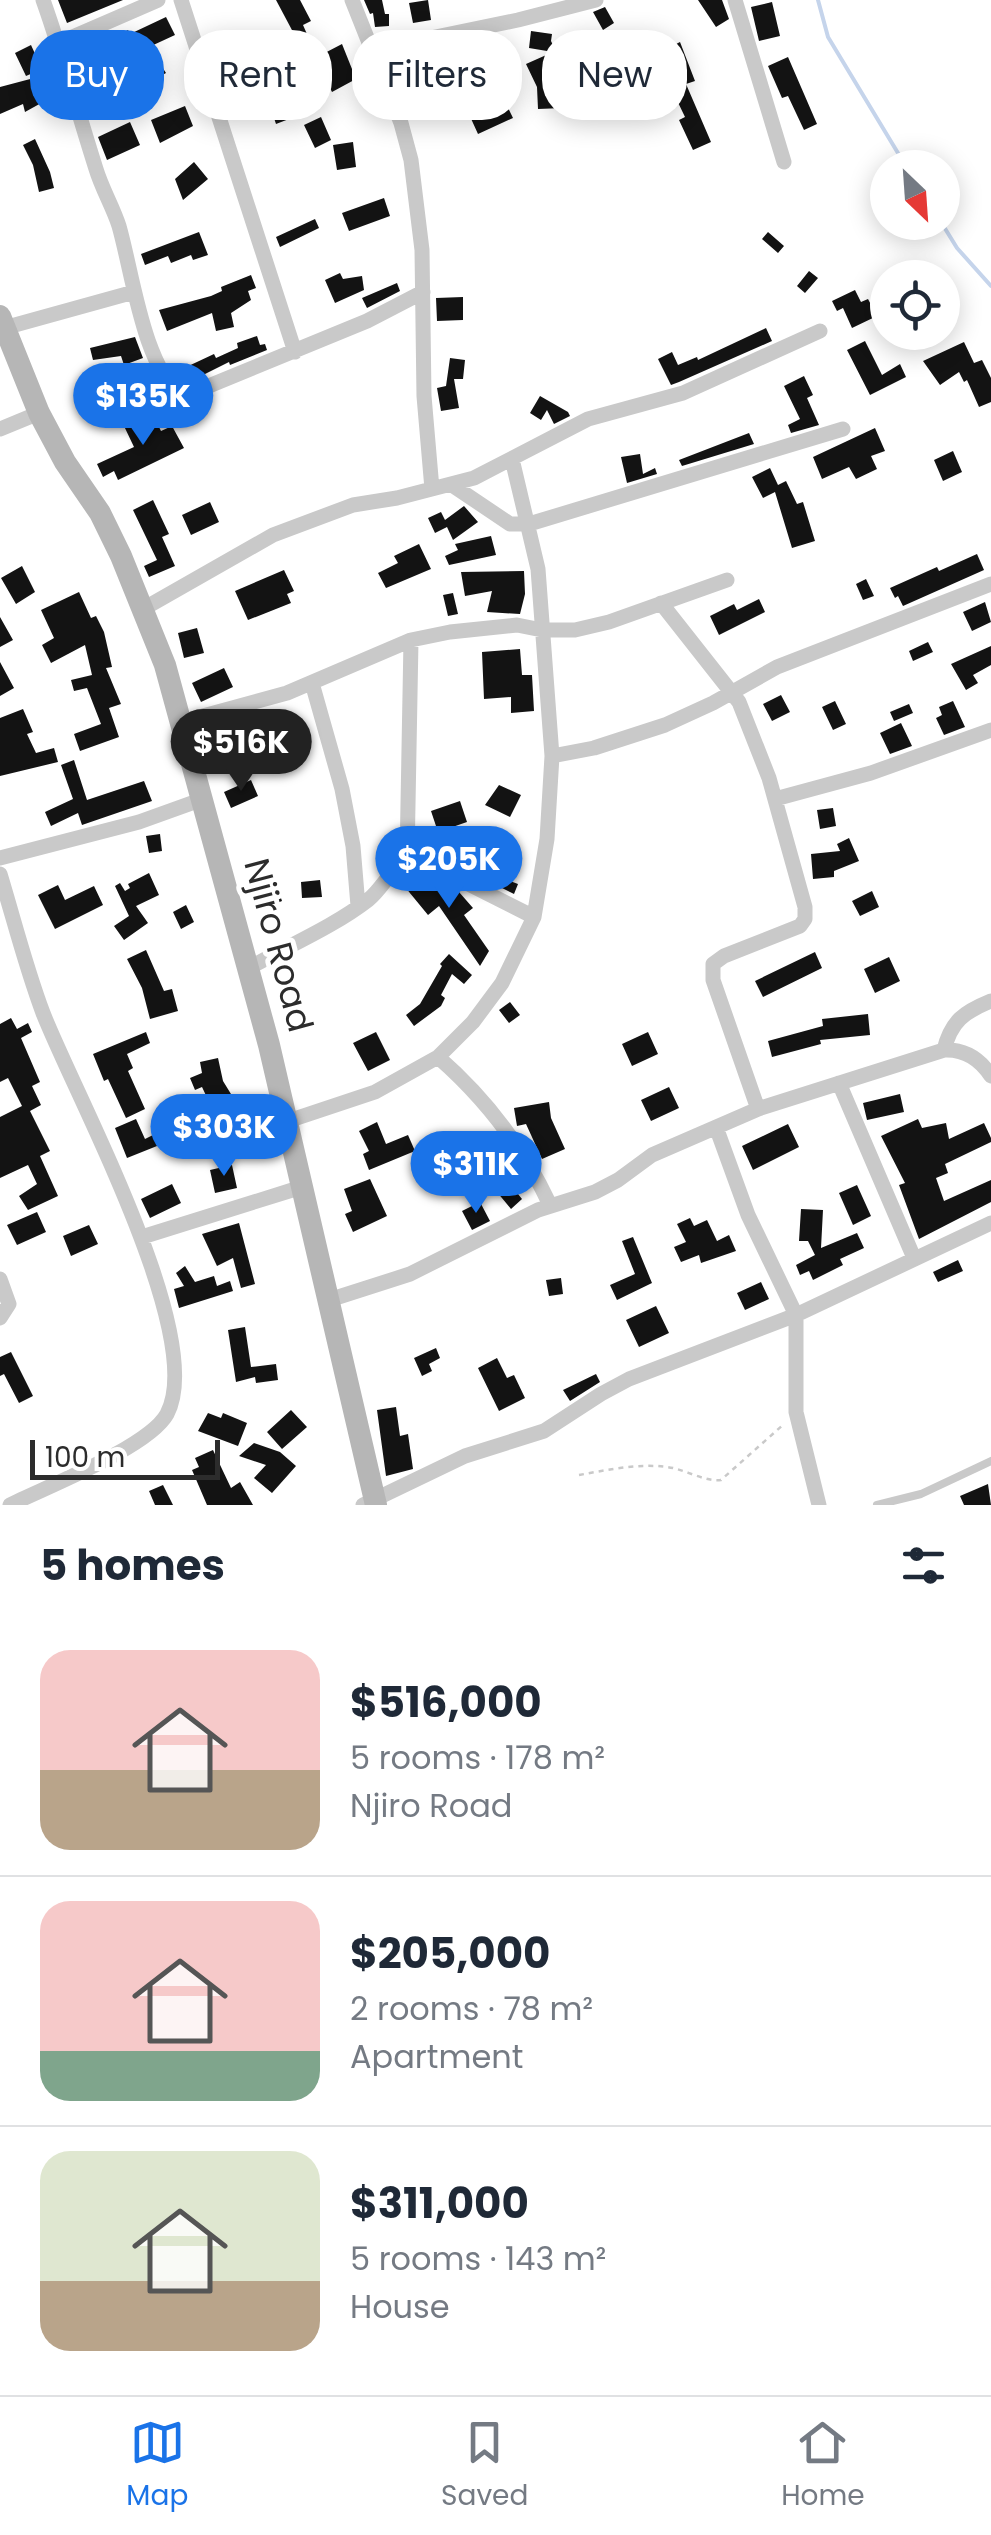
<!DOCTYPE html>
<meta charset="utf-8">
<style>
:root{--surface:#fff;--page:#f2f2f3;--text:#1f2937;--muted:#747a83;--line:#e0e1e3;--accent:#1a73e8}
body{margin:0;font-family:Poppins,sans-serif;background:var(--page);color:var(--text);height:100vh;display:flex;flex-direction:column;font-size:38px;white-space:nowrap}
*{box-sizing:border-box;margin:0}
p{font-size:32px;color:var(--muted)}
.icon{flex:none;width:55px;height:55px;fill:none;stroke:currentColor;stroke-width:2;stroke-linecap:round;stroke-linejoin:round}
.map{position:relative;height:1505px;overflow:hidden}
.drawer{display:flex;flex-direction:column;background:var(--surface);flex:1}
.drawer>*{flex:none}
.banner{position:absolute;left:30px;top:30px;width:932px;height:90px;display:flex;gap:20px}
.needle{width:65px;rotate:155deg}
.tools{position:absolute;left:870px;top:150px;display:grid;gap:20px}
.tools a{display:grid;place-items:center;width:90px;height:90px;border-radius:50%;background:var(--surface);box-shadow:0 5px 25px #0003;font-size:50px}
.scale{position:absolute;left:30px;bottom:25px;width:190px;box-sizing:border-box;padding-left:10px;border:5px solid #2c2c2c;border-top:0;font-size:28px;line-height:35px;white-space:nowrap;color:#2c2c2c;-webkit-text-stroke:8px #fff;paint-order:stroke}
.price{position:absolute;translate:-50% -85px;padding:0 22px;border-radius:35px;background:var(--accent);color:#fff;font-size:32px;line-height:65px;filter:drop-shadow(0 2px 5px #0008)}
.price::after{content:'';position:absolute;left:50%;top:60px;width:30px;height:22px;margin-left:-15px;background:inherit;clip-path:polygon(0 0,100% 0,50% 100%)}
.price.current{background:#222;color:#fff}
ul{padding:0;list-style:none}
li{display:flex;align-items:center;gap:30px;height:250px;padding:0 40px}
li+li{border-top:2px solid var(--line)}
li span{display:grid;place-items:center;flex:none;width:280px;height:200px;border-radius:30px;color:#555}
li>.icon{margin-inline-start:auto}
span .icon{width:120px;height:120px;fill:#fffc;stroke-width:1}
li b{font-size:42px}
h2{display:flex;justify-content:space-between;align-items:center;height:120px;padding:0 40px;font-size:42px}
.pill{padding:0 35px;border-radius:40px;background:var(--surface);box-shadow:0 5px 25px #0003;font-size:35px;line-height:90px}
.pill.current{background:var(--accent);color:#fff}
.menu{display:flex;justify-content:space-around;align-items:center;height:140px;border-top:2px solid var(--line);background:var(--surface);font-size:28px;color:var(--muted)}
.menu a{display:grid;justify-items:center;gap:5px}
.menu .current{color:var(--accent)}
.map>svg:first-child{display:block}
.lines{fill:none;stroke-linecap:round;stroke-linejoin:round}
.stream{stroke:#c5d4eb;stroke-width:4}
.building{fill:#131313}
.path{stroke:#c9c9c9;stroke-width:2.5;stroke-dasharray:5 5;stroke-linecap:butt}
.lane{stroke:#c9c9c9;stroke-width:8}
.street{stroke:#c9c9c9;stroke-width:15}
.secondary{stroke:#b6b6b6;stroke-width:22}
.labels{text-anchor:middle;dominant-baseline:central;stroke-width:10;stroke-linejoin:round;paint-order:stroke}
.street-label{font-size:35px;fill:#2c2c2c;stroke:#fff}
</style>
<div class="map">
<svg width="991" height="1505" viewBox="0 0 991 1505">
<rect width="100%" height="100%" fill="#fff"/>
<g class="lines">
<!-- stream -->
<path class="stream" d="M818,0L828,37L907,168
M941,222L957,248L991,286"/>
</g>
<!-- building -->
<path class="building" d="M58,0H123L67,23Z
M276,0H300L311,21L303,25L317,57L342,44L356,79L332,92L323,74L307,82L309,97L277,101L265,76L285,67L274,40L293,32Z
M364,0H382L385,14H389V26L375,27L373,13L370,14Z
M428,0L431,20L413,23L409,3Z
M698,0H722L729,19L716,27Z
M772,2L780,36L759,41L751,7Z
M605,7L614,23L603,30L593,12Z
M166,17L175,35L149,47L166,73L110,103L84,52L128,30L130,34Z
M531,31L552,34L551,41L562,64L563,108L538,109L537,87L526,64L553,52L529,48Z
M494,39L495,56L473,58L471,41Z
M680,42L695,81L686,84L711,142L693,150L679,120L685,117L672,90L659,95L645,60Z
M603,44L614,68L619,66L629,87L583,106L573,80L598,70L589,50Z
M31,45L42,69L26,76L15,53Z
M788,57L817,124L804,130L788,96L782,98L768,66Z
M503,67L508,82L497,85L513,118L478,134L468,112L489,102L480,75Z
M34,78L43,102L25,112L23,104L0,114V87Z
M283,104L289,119L276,124L271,109Z
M185,106L193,126L160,143L151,120Z
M321,117L331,140L315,148L304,125Z
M130,122L140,145L107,160L98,137Z
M35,139L50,172L54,188L39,192L33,165L23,145Z
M353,142L356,167L337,170L333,145Z
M194,162L208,179L183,200L175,179Z
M384,198L390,216L349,231L342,213Z
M315,219L319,228L280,247L276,237Z
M199,232L208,255L193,260L191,255L171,263L168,256L145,265L141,254Z
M768,232L784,246L778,253L762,239Z
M809,271L818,278L805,293L797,286Z
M340,273L343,279L362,276L364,290L335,303L325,280Z
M251,275L256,288L248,291L251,300L231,313L234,327L216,331L212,313L167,331L159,310L211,296L222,291L221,287Z
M397,283L400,291L367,308L362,298Z
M855,290L861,302L868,299L877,316L852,328L843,308L837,311L832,301Z
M463,297V320L437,321L436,298Z
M766,328L772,341L679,382L671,385L658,359L672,352L678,365L697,357L698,360Z
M257,336L260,345L265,344L267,350L230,365L229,362L189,382L182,369L214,354L216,358L238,348L237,343Z
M135,337L143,358L124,365L121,356L93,360L90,348Z
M865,341L882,375L900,364L906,377L870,395L847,350Z
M964,342L974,363L982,360L991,378V402L979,407L967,380L964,382L959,372L940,385L923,361Z
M450,358L465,360L463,379H454L459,408L441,411L437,388L446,386Z
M97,376L106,395L87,404L78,385Z
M804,376L813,395L807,398L819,425L791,433L788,425L800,419L784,386Z
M540,396L568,412L570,416L554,424L547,410L541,420L530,413Z
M152,413L161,431L172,426L184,448L118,480L114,471L103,477L97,464L134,447L124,426Z
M875,428L885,451L871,456L877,469L856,479L849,467L822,479L813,457Z
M749,433L754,444L682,466L679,460Z
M953,451L962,472L943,481L934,460Z
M640,454L643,474L655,468L657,474L627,483L621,457Z
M770,468L778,485L786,481L797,504L803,502L815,541L792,548L775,492L763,498L752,477Z
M153,500L169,534L162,537L175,566L149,577L144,566L157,560L133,510Z
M210,502L219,522L191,535L182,515Z
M464,506L478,522L453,540L447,527L435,533L428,518L441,512L445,520Z
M491,536L496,555L449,565L445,556L458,550L455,544Z
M419,544L431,569L386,588L378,573L398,563L394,556Z
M977,554L984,570L903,606L898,596L895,598L890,588L937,567L939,571Z
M22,566L35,592L16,604L1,578Z
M284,570L294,591L287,594L291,603L248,620L235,591Z
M524,571L525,594L520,614L487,612L492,591L465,596L461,572Z
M866,579L874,596L863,600L856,584Z
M79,592L91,618L96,616L104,632L112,667L106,668L121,704L109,708L119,737L80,751L74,734L101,724L87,688L74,691L71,680L92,675L85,645L51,663L42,645L54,638L41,610Z
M453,593L458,614L448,616L443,595Z
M759,599L765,612L719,635L710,616L734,604L737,610Z
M985,602L991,622L972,631L963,612Z
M0,617L13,640L0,647Z
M197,628L204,653L184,658L178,633Z
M928,642L933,652L913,661L909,651Z
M991,646V665L973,675L978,683L966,690L951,664Z
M520,649L522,675H532L534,711L511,713V697L484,699L482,652Z
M0,662L14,688L0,696Z
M224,668L233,687L201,702L192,683Z
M781,695L790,712L772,721L763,704Z
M835,701L846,724L833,730L822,707Z
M953,701L965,727L944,735L936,718L942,715L939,707Z
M909,704L913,713L894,721L890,712Z
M23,709L33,732L27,734L36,753L54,748L58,762L0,776V718Z
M901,723L912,746L890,754L880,733Z
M74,760L87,800L144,781L152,801L82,825L78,813L51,826L45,812L73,799L61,765Z
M251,780L258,796L231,808L224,792Z
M499,785L521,795L510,817L485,805Z
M460,801L467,822L438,832L431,811Z
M833,808L836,826L820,829L817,810Z
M160,834L162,851L149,853L146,836Z
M495,834L513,846L499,865L489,858L494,851L486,846Z
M849,838L859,861L834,871V877L813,879L811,854L840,851L837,844Z
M149,873L159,895L136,906L148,923L124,940L114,926L129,916L115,886L120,883L125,891L130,888L128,884Z
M489,873L518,884L514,894L486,880Z
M420,875L459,892L473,908L464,915L489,951L480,966L439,906L428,915L405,887Z
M320,880L322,897L302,898L301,882Z
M58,885L65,900L94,886L103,905L55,929L38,895Z
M872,891L879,907L860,916L852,901Z
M279,892L282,901L265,908L261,899Z
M186,905L194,922L181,929L173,912Z
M146,950L164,991L172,989L178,1011L150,1019L142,988L127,959Z
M815,952L822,968L763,997L755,981Z
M449,954L472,975L464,984L452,974L441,995L445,998L441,1006L414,1026L406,1015L420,1004L442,966L440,964Z
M889,957L900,981L875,993L864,969Z
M510,1002L520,1015L509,1023L499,1010Z
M868,1014L870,1035L820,1040L821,1044L772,1057L768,1041L823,1026L822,1019Z
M11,1018L17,1029L28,1023L32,1032L21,1038L40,1082L32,1086L41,1105L30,1111L50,1151L40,1156L58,1196L28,1210L19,1196L37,1184L28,1165L0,1178V1117L22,1106L8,1078L0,1082V1024Z
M146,1032L150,1043L127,1054L133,1068L128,1071L145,1109L126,1118L108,1079L104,1081L93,1054Z
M376,1032L390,1060L368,1071L353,1043Z
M648,1032L658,1054L632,1066L622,1044Z
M218,1058L223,1081L242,1112L219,1123L202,1087L195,1090L190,1078L202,1073L200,1062Z
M669,1087L679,1108L651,1121L641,1100Z
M900,1094L904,1112L867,1120L863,1103Z
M185,1102L189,1112L185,1114L194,1133L178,1141L164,1111Z
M549,1102L551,1118L565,1149L542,1159L526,1124L517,1126L514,1108Z
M136,1119L145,1139L153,1135L157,1146L127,1158L115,1128Z
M918,1119L922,1128L946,1123L949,1139L984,1123L991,1138V1142L945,1164L948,1173L936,1178L944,1201L991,1180V1202L919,1239L899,1185L905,1183L881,1136Z
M377,1122L386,1144L408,1135L415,1151L369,1170L363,1154L369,1151L359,1131Z
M788,1124L799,1147L753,1170L742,1146Z
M484,1158L505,1188L510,1184L522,1199L511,1209L492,1186L478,1196L462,1174Z
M232,1165L237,1188L215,1193L210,1170Z
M370,1179L387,1216L353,1232L345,1214L352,1211L344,1189Z
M172,1184L181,1203L150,1218L141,1199Z
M857,1185L871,1216L853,1225L839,1193Z
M480,1202L490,1221L472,1230L462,1211Z
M801,1209L823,1210L821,1248L857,1233L864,1248L840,1259L843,1265L813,1280L809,1271L800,1275L796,1265L815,1255L808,1241H799Z
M37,1212L46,1232L17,1245L7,1225Z
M690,1218L694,1226L707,1220L717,1241L729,1235L736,1251L701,1263L699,1255L681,1262L674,1247L686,1242L677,1224Z
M239,1223L255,1284L241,1288L233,1258L217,1266L202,1234Z
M89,1225L98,1244L71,1256L63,1236Z
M633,1237L652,1283L617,1300L610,1285L635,1274L622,1241Z
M958,1260L963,1271L938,1282L933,1272Z
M185,1266L195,1282L214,1276L217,1286L230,1281L233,1291L179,1308L174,1289L184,1286L176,1273Z
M561,1278L563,1294L549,1296L546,1280Z
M761,1282L769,1299L745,1310L737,1293Z
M656,1306L669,1333L639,1347L626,1320Z
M245,1327L251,1367L276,1364L278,1380L256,1383L255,1377L236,1382L228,1330Z
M436,1348L440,1358L429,1364L432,1371L422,1376L414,1358Z
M11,1352L33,1396L19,1403L4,1374L0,1376V1357Z
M497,1358L507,1378L514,1375L525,1398L499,1411L478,1368Z
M596,1374L600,1382L570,1401L563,1390Z
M396,1407L400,1436L408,1434L413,1469L386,1476L377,1410Z
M291,1410L307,1427L282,1449L267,1432Z
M208,1413L221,1418L223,1413L247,1423L238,1446L198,1431Z
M254,1443L280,1452L296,1466L272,1493L254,1478L266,1465L239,1456Z
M213,1450L231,1488L240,1482L253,1505H207L192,1470L199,1467L195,1458Z
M988,1484L991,1505H964L960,1496Z
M163,1485L173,1505H155L149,1491Z"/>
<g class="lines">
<!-- path -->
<path class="path" d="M579,1475C607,1470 638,1463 667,1467C685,1469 704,1482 721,1480L784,1424"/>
<!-- lane -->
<path class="lane" d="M877,1505L921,1494L991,1461"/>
<!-- street -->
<path class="street" d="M43,0C63,56 78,113 96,169C102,189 113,207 119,226C133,275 143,365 182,397L367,321L423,292
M181,0L295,352
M352,0L401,123L411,160L422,250L424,396L432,489
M735,0L784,162
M59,43L158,0
M369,45L392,46L518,20L596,0
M4,328L134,292
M0,429L39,413
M452,485L510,524H529L843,429
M661,603L739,702L769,778L805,907V919L800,926L724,956L713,964V980L758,1109
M143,609L273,535L353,505L397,498L474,478L588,419L683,393L820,331
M312,683L342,789L353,846L358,906
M181,722L287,693L411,640L450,632L517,625L542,630H575L609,622L727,580
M552,756L594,748L665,725L713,703L777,667L991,584
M775,799L871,773L991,730
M0,858L139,822L203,799
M407,859L411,640
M0,874C14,920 26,968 43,1013C75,1095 208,1337 167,1414C149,1447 46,1487 10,1505
M249,968C288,946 333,927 368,900C383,888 391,868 407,859L437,868L534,917
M944,1050C951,1021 964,1012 991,1001
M438,1057C486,1099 523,1147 550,1205
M839,1083L914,1258
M285,1122L375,1092L438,1057L473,1022L502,983L534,917L547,839L552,756L538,569L512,459
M716,1127L748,1215L796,1315V1412L819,1505
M142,1237L302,1187
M0,1279L9,1304L0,1318
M329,1300L410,1274L538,1210L595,1192L618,1180L652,1155L758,1109L944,1050C965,1049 980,1059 991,1076
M363,1505L465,1456L544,1431L601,1394L629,1379L796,1315L991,1223"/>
<!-- secondary -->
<path class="secondary" d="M0,316L39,413L65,462L100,513L121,556L165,665L269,1045L376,1505"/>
</g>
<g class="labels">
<!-- street labels -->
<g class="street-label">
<text transform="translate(279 945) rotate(75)">Njiro Road</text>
</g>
</g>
</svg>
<div class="tools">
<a><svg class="needle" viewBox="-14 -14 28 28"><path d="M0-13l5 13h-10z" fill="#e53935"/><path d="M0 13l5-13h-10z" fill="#747a83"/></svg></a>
<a><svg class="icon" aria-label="locate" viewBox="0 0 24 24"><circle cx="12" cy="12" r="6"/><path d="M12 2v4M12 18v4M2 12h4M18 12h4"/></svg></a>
</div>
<div class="scale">100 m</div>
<b class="price" style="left:143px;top:448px">$135K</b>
<b class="price current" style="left:241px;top:794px">$516K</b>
<b class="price" style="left:449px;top:911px">$205K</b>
<b class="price" style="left:224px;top:1179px">$303K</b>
<b class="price" style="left:476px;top:1216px">$311K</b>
<div class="banner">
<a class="pill current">Buy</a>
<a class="pill">Rent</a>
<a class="pill">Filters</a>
<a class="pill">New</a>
</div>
</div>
<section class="drawer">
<h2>5 homes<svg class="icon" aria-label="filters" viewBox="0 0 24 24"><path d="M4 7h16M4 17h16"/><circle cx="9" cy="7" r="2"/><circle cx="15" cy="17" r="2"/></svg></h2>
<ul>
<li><span style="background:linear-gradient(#f6c9c9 60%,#b9a48a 0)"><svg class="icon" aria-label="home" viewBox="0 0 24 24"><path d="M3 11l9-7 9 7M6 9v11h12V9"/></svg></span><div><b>$516,000</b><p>5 rooms · 178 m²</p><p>Njiro Road</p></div></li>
<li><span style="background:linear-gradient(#f6c9c9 75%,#7fa58c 0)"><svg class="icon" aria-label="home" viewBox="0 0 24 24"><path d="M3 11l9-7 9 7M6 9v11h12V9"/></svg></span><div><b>$205,000</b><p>2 rooms · 78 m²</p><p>Apartment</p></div></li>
<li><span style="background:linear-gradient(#dfe7d0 65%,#b9a48a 0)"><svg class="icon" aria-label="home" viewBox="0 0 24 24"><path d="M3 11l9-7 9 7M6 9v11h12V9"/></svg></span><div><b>$311,000</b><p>5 rooms · 143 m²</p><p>House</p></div></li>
</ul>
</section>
<nav class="menu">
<a class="current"><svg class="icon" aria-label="map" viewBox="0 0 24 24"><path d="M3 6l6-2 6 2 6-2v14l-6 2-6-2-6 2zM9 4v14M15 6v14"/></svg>Map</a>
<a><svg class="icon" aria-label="saved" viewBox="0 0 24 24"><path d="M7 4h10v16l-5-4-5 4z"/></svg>Saved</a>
<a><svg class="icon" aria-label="home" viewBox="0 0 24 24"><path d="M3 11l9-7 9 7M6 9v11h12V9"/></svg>Home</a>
</nav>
